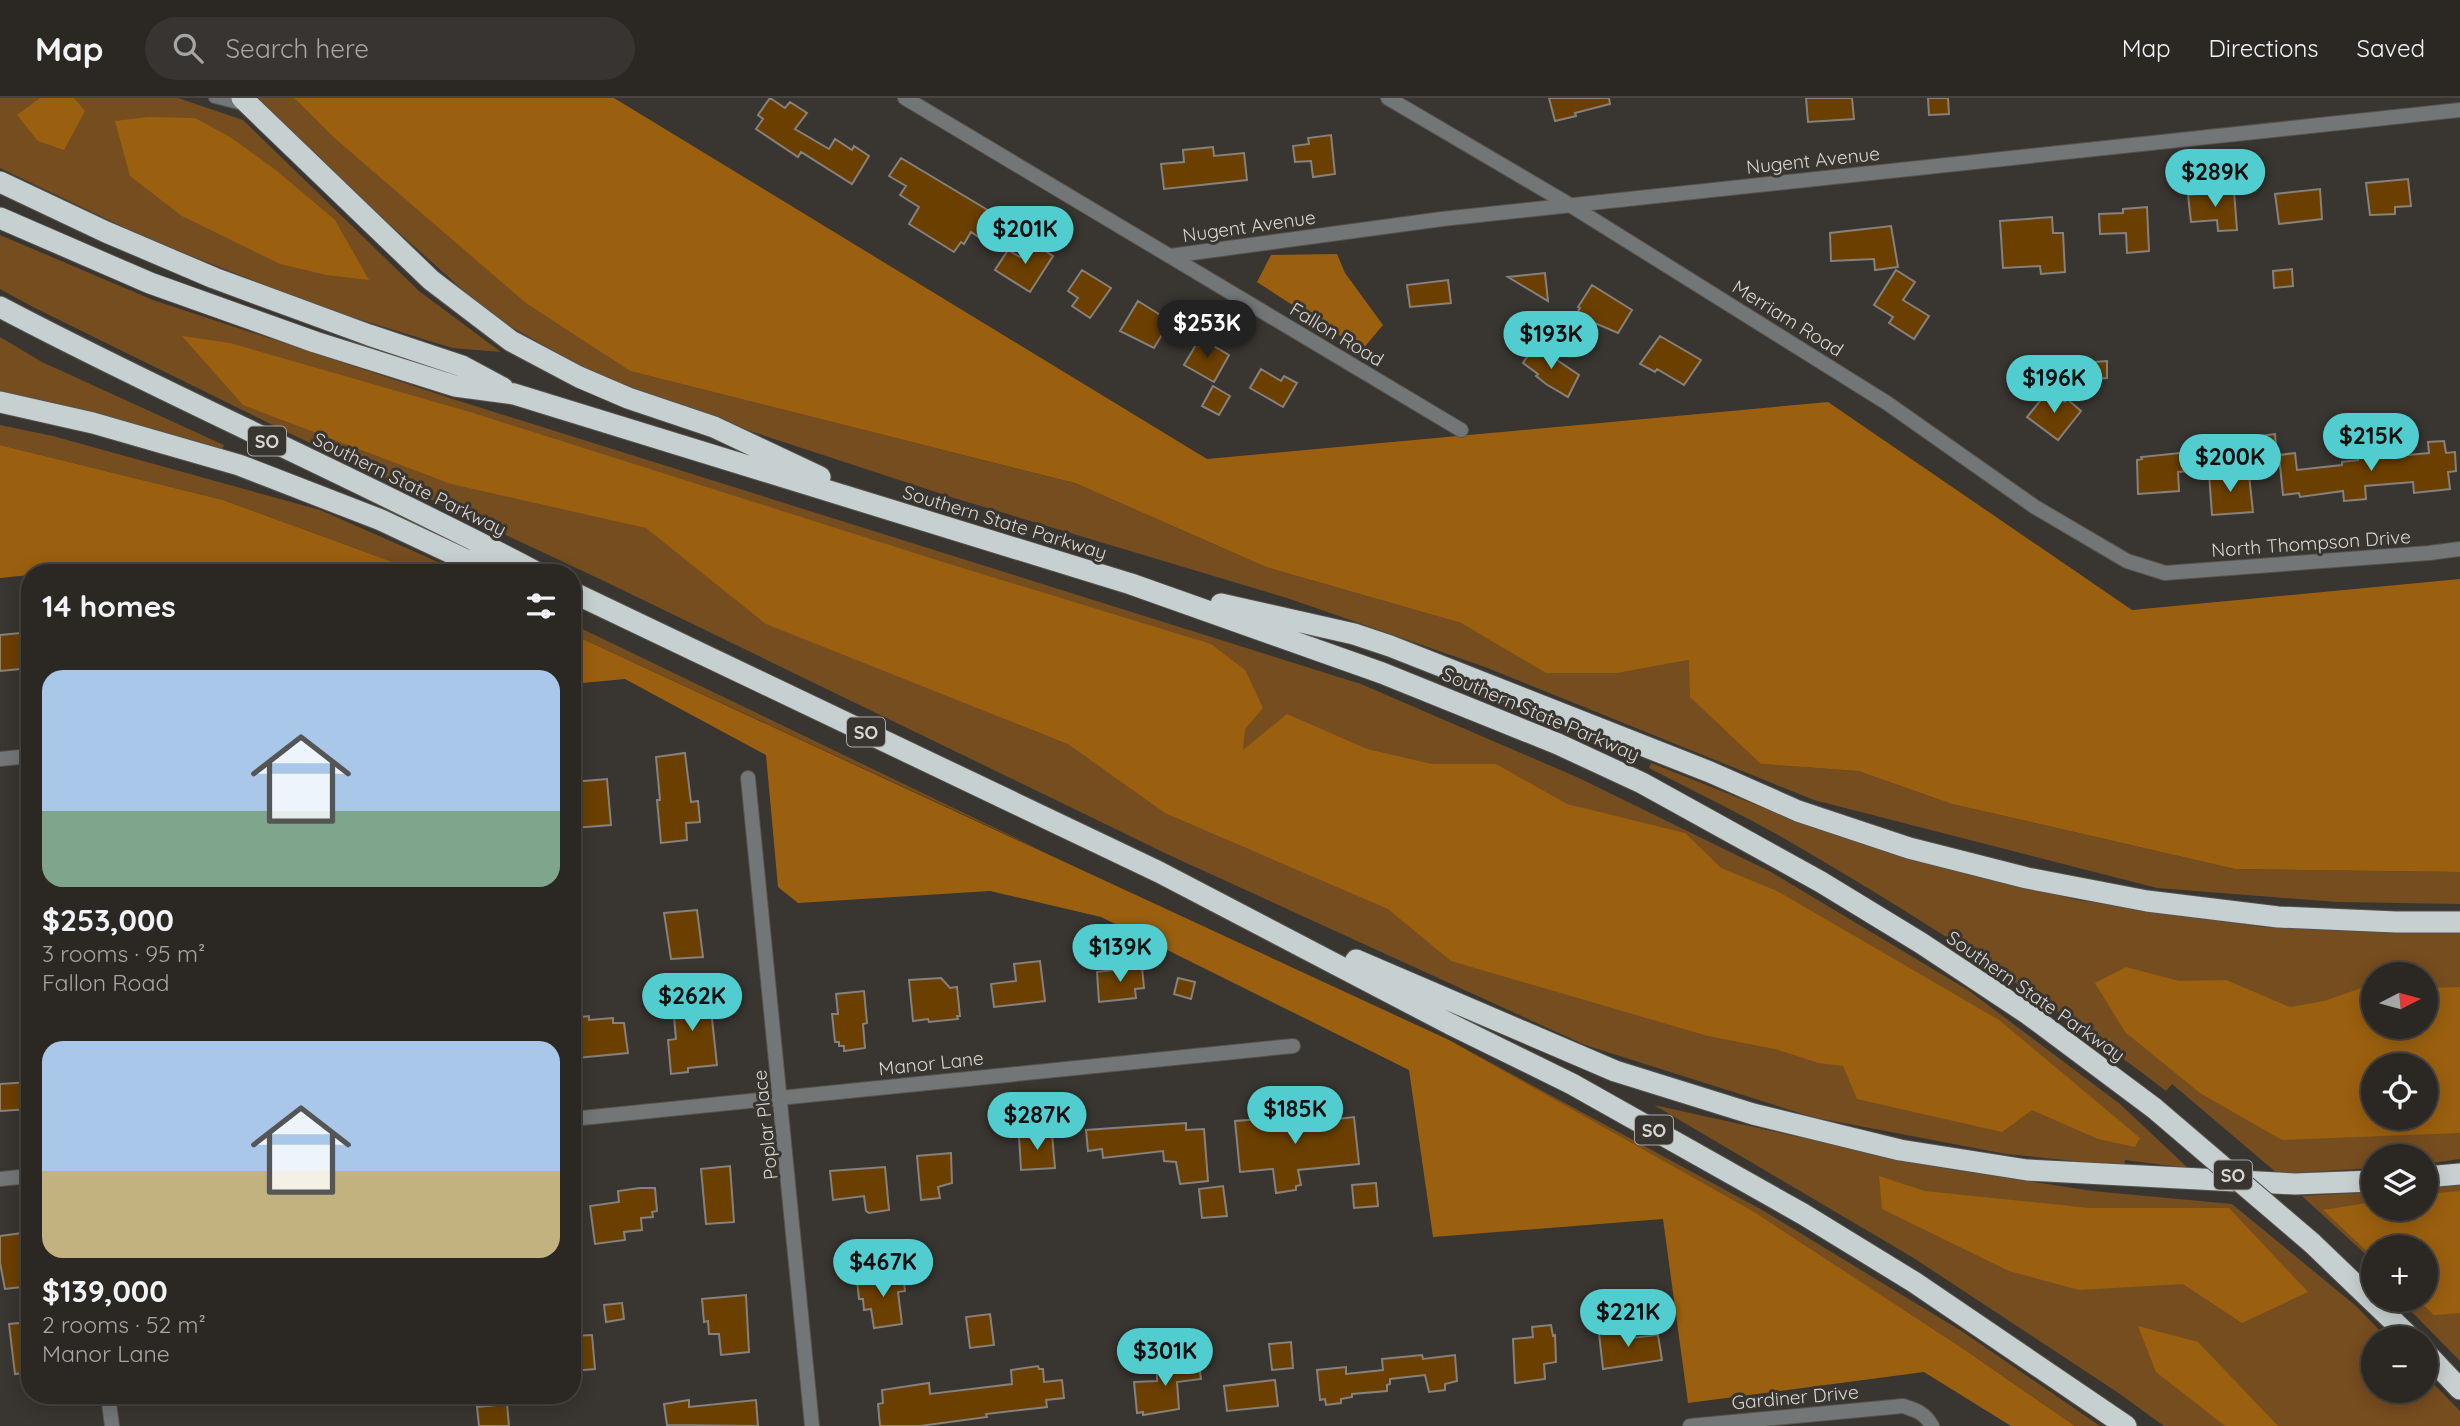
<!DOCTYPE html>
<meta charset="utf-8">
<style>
:root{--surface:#2b2824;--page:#373431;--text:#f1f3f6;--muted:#a6a6a6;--line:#474441;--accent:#52cdcf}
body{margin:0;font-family:Quicksand,sans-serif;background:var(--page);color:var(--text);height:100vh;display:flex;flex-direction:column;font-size:26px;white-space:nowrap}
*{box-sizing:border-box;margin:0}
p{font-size:23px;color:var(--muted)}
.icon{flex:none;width:38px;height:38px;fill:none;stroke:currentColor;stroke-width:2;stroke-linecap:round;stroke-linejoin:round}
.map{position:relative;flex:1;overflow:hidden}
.panel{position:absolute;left:21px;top:466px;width:560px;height:840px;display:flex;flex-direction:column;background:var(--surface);border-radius:28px;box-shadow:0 4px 18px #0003,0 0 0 2px var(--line)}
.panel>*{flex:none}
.needle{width:46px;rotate:84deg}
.fabs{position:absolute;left:2361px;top:864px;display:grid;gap:14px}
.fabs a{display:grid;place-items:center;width:77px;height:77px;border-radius:50%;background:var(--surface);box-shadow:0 4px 18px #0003,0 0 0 2px var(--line);font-size:35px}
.price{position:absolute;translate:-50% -60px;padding:0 16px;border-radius:24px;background:var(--accent);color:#111;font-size:23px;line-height:46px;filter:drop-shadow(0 2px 4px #0008)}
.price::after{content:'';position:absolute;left:50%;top:42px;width:21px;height:16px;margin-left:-10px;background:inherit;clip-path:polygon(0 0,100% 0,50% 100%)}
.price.current{background:#222;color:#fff}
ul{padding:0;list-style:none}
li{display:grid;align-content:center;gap:14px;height:371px;padding:0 21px}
li span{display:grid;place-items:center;height:217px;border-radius:21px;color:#555}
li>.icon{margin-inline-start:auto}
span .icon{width:126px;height:126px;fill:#fffc;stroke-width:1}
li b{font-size:30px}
h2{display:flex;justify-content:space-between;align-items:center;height:84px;padding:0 21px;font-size:30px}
header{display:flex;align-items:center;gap:42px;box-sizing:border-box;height:98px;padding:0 35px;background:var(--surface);border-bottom:2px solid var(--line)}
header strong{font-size:33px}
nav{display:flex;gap:38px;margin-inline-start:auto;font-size:24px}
.search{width:490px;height:63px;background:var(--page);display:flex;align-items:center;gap:18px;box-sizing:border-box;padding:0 24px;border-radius:38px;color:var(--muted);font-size:26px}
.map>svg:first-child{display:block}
.green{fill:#764d1e;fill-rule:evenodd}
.forest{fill:#9b600f;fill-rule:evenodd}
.building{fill:#6b3f00;stroke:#86817c;stroke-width:2}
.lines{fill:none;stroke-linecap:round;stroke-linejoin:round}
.lane-casing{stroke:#56524e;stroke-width:12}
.street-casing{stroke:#56524e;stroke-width:16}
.highway-casing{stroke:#56524e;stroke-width:23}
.lane{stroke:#737676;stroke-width:10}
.street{stroke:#737676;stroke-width:14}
.highway{stroke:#c7d0d0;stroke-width:21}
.highway-bridge-casing{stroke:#56524e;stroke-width:23;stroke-linecap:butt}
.highway-bridge{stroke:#c7d0d0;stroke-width:21}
.labels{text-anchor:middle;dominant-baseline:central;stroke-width:6;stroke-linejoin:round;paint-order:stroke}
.shield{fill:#393530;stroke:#a9a6a3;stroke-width:2}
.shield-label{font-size:18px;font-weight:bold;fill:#d9d6d4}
.street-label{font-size:19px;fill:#d9d6d4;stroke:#393530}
</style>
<header>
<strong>Map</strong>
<div class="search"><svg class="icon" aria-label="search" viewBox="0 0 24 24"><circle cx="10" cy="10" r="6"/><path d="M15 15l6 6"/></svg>Search here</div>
<nav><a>Map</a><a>Directions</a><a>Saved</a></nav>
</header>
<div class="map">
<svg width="2460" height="1328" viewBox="0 0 2460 1328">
<rect width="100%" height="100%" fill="#393530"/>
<!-- green -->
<path class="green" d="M0,0H178L243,22L419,193L501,254L452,250L326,211L148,141L0,70Z
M256,0H294L333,39L526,204L630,273L1075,385L1266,469L1461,525L1547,575H1618L1689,562L1761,666L1858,673L1952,706L2235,771L2460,774V806L2337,804L2157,790L1814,702L1485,569L1290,501L954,400L619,290L492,218L322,66Z
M0,137L153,202L453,301L1361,586L1579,680L1771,774L1968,892L2120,1006L2188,1070L2125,1062L2124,1068L2006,1056L1812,1019L1585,947L1169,757L606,484L291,336L33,209L0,191Z
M0,239L42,264L224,347L222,352L0,298Z
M0,327L53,338L320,412L461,474H420L223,402L0,347Z
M572,526L1049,756L572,536Z
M1651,665L1769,712L1914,760L2077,802L2262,829L2429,835L2460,834V1061L2426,1066V1059H2373V1070L2278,1076L2172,986L2166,993C2051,905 1929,825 1804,752C1754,722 1701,697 1649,670ZM2373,877H2426V929H2373ZM2373,968H2426V1020H2373Z
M1449,942L1764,1113L1963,1234L2100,1328H2075L1965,1252L1759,1118Z
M1654,1007L1930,1068L2093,1093L2232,1106L2356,1208L2388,1241H2373V1293H2426V1278L2460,1313V1328H2164L2117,1294L1912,1159Z
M2460,1086V1263L2400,1202H2426V1150H2373V1163L2302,1098L2373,1094V1111H2426V1090Z"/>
<!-- forest -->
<path class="forest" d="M40,0H74L85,13L64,52L38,43L17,17Z
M294,0H614L1207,361L1828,304L2132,512L2460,481V774L2235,771L1952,706L1858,673L1761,666L1690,599L1689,562L1618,575H1546L1461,525L1266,469L1075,385L630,273L526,205L333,39Z
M148,19L195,20L230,39L277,73L335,122L369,182L327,177L280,166L182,118L130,78L115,23Z
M1337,156L1345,175L1383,227L1362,252L1257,184L1271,157Z
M182,238L230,245L470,314L943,464L1211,546L1245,572L1263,610L1245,631L1243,652L1287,616L1367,651L1432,666H1496L1567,706L1685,735L1721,770L1777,793L1999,922L2140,1040L2135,1049L2098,1041L2032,1012L2002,1034L1857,1001L1843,968L1819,965L1775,951L1708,938L1451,863L1388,811L1165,715L1068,646L766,526L646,430L451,386L243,307Z
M0,347L223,402L420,474H135L133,466L55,474H30V477L0,480Z
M572,536L1449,942L1754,1114L1965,1252L2075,1328H2011L1924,1274L1688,1305L1663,1121L1433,1139L1409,972L1101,819L990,793L798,805L778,789L766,657L625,581L572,586Z
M2126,869L2179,883L2226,882L2290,909L2324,903L2373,886V929H2426V890L2460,889V1035L2282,1042L2200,995L2125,934L2095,885ZM2373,968H2426V1020H2373Z
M1879,1078L1925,1093L2089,1110H2229L2308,1194L2242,1225L2183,1186L2079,1192L2009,1173L1882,1111Z
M2460,1093V1215L2434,1217L2418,1202H2426V1150H2373V1159L2323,1112L2373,1104V1111H2426V1096Z
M2138,1228L2198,1244L2278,1328H2225L2156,1274Z"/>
<!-- building -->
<path class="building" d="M770,0L785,10L790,4L807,15L795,31L829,51L835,41L852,52L854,48L869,58L852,86L801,54L798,59L756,31L763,21L758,17Z
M1549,0H1609L1610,6L1575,15L1576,18L1555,23Z
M1806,0H1852L1854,21L1808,24Z
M1928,0H1948L1949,16L1929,17Z
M1331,37L1335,76L1313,79L1311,63L1295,64L1293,48L1309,46L1308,40Z
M1213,49L1214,58L1244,55L1247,82L1164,91L1161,66L1184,64L1183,52Z
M901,60L1001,120L986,144L971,134L964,146L961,144L954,154L909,126L919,109L900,97L906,88L889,78Z
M2408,81L2411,108L2395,109V116L2370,117L2366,85Z
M2320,91L2322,121L2279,126L2275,96Z
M2234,93L2237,132L2218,133L2217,122L2191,124L2188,97Z
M2147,109L2149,153L2127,155L2126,135L2100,136L2099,116L2123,115V111Z
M2052,119L2053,135H2063L2065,174L2041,176L2040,168L2003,170L2000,123Z
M1891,128L1898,169L1875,172L1874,161L1831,163L1830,135Z
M1030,143L1053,158L1030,194L995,172L1008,152L1020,159Z
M2292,171L2293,188L2274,190L2273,173Z
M1082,172L1111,190L1090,220L1072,208L1078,200L1068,193Z
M1896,172L1915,184L1903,202L1929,218L1914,241L1889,225L1893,219L1874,207Z
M1545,175L1548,203L1508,179Z
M1448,182L1451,205L1410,209L1407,187Z
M1592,187L1632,212L1618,235L1576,217L1580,210L1578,209Z
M1138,203L1170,223L1154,250L1120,233Z
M1660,238L1701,262L1684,287L1657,271L1655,274L1640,266Z
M1200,240L1229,257L1214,284L1184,267Z
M1535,247L1579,277L1568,299L1546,286L1536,278L1538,276L1523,265Z
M2107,263V280L2082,282L2081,265Z
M1261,271L1281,283L1284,278L1297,285L1283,309L1250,290Z
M1213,288L1230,298L1219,317L1202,308Z
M2049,292L2065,304L2067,301L2081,313L2058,342L2027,319Z
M2275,336L2277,360L2261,363L2259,338Z
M2444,343L2446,355L2455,354L2456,373L2448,374L2450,391L2414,395L2413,384L2365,388L2366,401L2344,403L2343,393L2300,399L2299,395L2283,397L2279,357L2295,355L2297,372L2342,367V364L2358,362L2359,349L2374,348L2375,355L2385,354L2386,359L2429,355L2428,344Z
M2210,348L2212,371L2178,374L2179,393L2138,396L2137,362L2142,361L2141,359L2190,354L2193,353V350Z
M2229,373L2237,379L2249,377L2253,414L2212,417L2209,375Z
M30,534V570L0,573V537Z
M685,655L691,704L698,703L700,724L686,725L687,742L661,745L657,702H660L656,659Z
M607,681L611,727L574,730L572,684Z
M697,812L703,859L671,861L664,815Z
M1040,863L1045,903L994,909L991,886L1016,883L1014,866Z
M1142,869L1144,890L1135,891L1136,900L1099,904L1097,874Z
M941,880L950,890L957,889L960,918H957L958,921L929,924L928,921L913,923L909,882Z
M1178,880L1195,884L1191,901L1174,896Z
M709,893L717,967L688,970V974L671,976L668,942L676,941L672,897Z
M864,893L867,925L863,926L865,950L844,953V948H839V944H835L832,916H838L836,896Z
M589,918V922L613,920V925H624L628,955L577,960L575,942L572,943V920Z
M30,984V1011L0,1013V986Z
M1319,1017L1320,1023L1354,1019L1359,1066L1298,1072L1301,1087L1296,1088V1092L1276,1095L1273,1071L1240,1074L1235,1023Z
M1186,1025V1032L1204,1031L1208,1083L1180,1086L1176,1064L1164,1063L1163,1053L1103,1060L1102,1051L1088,1053L1086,1032Z
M1052,1036L1055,1070L1021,1072L1019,1038Z
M951,1055L952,1085L938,1089L940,1100L921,1102L917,1058Z
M730,1068L734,1124L706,1126L701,1071Z
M885,1069L889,1112L869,1115L866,1113L864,1098L833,1102L830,1073Z
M1376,1085L1378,1108L1354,1110L1352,1087Z
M1223,1088L1227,1118L1202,1120L1199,1091Z
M640,1090H655L657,1113L652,1114L653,1119L641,1120L642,1132L624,1134L625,1142L595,1146L590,1108L619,1104L618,1093Z
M30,1134V1188L5,1191L0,1165V1138Z
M903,1177L905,1193L898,1194L902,1226L874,1230L871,1211L864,1212L863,1201H859L857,1182Z
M746,1197L749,1254L721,1257L719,1236H709L708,1223L704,1224L702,1201Z
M622,1205L624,1221L606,1224L604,1207Z
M990,1216L994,1247L970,1250L966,1219Z
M30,1224V1274L15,1276L9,1226Z
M1551,1227L1553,1238L1555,1237L1556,1264L1544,1266L1545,1281L1515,1285L1513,1241L1533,1239L1532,1229Z
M1629,1231L1631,1240L1658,1237L1662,1262L1603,1271L1599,1235Z
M592,1237L595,1271L572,1273V1238Z
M1291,1244L1293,1270L1272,1272L1269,1246Z
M1422,1257L1423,1261L1455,1257L1457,1283L1445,1286V1292L1429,1294L1425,1277L1390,1281V1286L1387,1287V1293L1352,1296V1299L1341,1301V1305L1326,1307L1325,1301L1320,1302L1317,1272L1346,1269V1276L1383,1272L1382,1261Z
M1198,1260L1201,1281L1177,1284L1179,1311L1143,1317V1314L1137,1315L1134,1284L1157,1283V1274L1174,1273L1176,1263Z
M1038,1268L1039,1271H1043L1044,1284L1062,1282L1064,1300L1046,1302L1047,1309L986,1316L987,1319L920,1328H880L878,1306L883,1305L882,1292L929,1285L930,1296L1012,1286L1011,1272Z
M1275,1282L1278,1308L1227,1313L1224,1288Z
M689,1302V1309L756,1302L758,1328L667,1327L664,1306Z
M507,1306L509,1328H479L477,1309Z"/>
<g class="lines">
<defs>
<path id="lane" d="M214,0L246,8"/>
<path id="street" d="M905,0L1461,332
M1388,0L1570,107L1887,305L2035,409L2127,463L2165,475L2429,455L2460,451
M1170,158L1442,121L2460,12
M0,661L30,658
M748,680L812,1328
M572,1021L1293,948
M0,1081L30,1078
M108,1297L112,1328
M1690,1328L1903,1308C1916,1312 1925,1315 1932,1328"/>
<path id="highway" d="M242,0L431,182L511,243L579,279L628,300L714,329L820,379
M0,84L106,134L214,180L369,237L462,268L503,290
M0,120L150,185L315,244L455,288L514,296L1131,486L1382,575L1558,646L1642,685L1821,784L1921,845L2028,916L2154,1010
M0,209C176,302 360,381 536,474
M0,304L93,325L239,367L381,422L464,461L509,474
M572,494L1159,774L1450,926L1572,986L1803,1116L1914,1184L2126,1328
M1221,506L1354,536L1390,548L1710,674L1798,713L1909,750L2027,780L2147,803L2278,819L2396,824H2460
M1356,862L1615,973L1753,1016L1900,1052L2027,1072L2295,1086L2373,1083
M2426,1079L2460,1076
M2312,1145L2412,1241
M2426,1255L2460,1291"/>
</defs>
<!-- lane casing -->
<use href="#lane" class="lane-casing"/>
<!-- street casing -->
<use href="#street" class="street-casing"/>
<!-- highway casing -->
<use href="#highway" class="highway-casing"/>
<!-- lane -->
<use href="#lane" class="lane"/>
<!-- street -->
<use href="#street" class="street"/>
<!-- highway -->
<use href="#highway" class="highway"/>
<defs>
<path id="highway-bridge" d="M2154,1010L2312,1145"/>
</defs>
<!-- highway-bridge casing -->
<use href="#highway-bridge" class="highway-bridge-casing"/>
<!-- highway-bridge -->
<use href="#highway-bridge" class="highway-bridge"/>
</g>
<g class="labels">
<!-- shield labels -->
<g class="shield">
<rect x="248" y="328.5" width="38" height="29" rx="5"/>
<rect x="847" y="619.5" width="38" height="29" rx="5"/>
<rect x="1635" y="1017.5" width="38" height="29" rx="5"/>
<rect x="2214" y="1062.5" width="38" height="29" rx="5"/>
</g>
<g class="shield-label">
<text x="267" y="343">SO</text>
<text x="866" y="634">SO</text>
<text x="1654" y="1032">SO</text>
<text x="2233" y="1077">SO</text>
</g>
<!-- street labels -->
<g class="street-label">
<text transform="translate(1813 62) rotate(-6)">Nugent Avenue</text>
<text transform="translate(1249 128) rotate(-8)">Nugent Avenue</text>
<text transform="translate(1788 220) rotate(32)">Merriam Road</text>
<text transform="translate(1337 236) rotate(31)">Fallon Road</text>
<text transform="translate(410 386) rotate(26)">Southern State Parkway</text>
<text transform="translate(1005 424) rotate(17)">Southern State Parkway</text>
<text transform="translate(2311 445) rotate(-4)">North Thompson Drive</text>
<text transform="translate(1541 616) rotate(23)">Southern State Parkway</text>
<text transform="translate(2036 898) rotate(35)">Southern State Parkway</text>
<text transform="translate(931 965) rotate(-6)">Manor Lane</text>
<text transform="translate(765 1027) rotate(-96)">Poplar Place</text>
<text transform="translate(1795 1299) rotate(-5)">Gardiner Drive</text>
</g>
</g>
</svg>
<div class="fabs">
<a><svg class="needle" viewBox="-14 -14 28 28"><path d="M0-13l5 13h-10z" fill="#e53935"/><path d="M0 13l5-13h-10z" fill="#a6a6a6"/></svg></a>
<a><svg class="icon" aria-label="locate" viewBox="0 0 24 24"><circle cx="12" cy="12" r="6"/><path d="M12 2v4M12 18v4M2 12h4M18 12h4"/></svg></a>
<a><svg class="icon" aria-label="layers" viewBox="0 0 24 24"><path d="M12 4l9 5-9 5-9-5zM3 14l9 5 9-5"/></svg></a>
<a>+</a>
<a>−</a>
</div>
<b class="price" style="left:2215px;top:111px">$289K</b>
<b class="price" style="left:1025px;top:168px">$201K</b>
<b class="price current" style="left:1207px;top:262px">$253K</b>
<b class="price" style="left:1551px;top:273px">$193K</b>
<b class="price" style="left:2054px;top:317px">$196K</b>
<b class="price" style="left:2371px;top:375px">$215K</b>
<b class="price" style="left:2230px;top:396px">$200K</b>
<b class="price" style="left:1120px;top:886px">$139K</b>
<b class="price" style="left:692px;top:935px">$262K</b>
<b class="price" style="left:1295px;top:1048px">$185K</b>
<b class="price" style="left:1037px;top:1054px">$287K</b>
<b class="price" style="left:883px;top:1201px">$467K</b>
<b class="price" style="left:1628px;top:1251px">$221K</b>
<b class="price" style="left:1165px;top:1290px">$301K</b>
<section class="panel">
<h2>14 homes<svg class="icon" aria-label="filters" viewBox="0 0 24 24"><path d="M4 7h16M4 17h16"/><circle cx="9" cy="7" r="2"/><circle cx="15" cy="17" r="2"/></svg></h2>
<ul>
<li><span style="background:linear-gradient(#a9c7e8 65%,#7fa58c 0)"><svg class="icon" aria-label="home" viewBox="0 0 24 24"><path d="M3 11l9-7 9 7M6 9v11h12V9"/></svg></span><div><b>$253,000</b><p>3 rooms · 95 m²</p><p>Fallon Road</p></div></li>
<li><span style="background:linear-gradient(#a9c7e8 60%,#c2b280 0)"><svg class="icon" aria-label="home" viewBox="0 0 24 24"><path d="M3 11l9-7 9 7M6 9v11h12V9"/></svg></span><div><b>$139,000</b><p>2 rooms · 52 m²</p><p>Manor Lane</p></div></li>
</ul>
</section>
</div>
